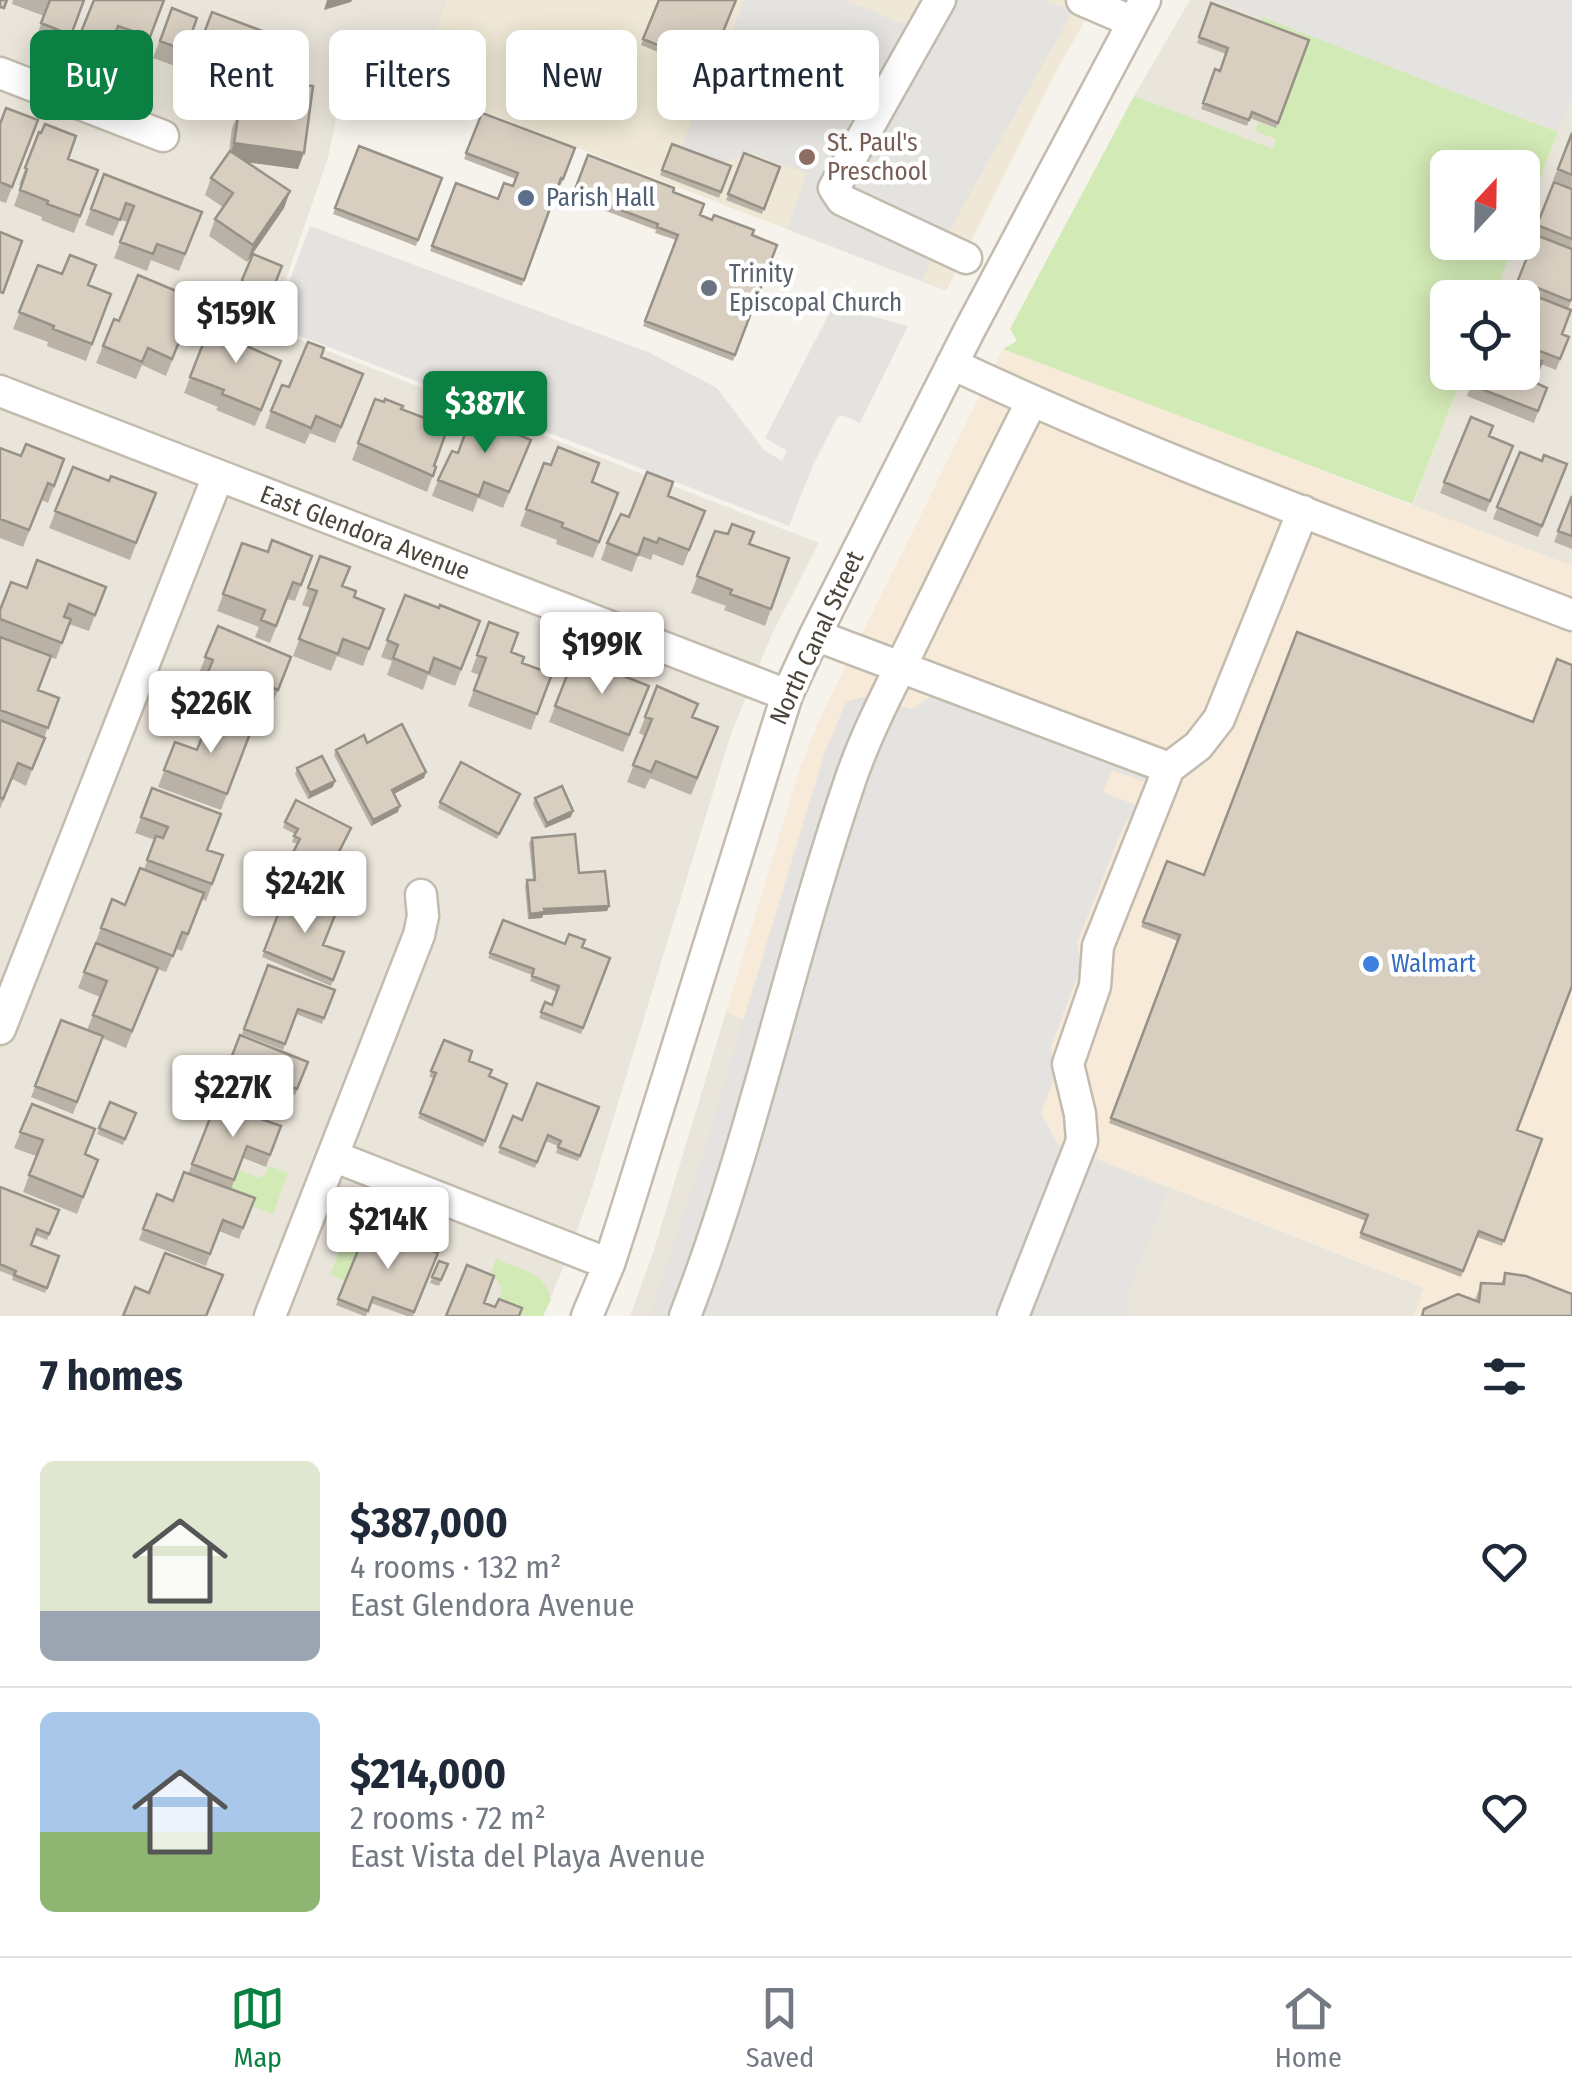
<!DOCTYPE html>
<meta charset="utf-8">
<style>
:root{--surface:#fff;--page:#f6f6f7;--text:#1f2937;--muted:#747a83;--line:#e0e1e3;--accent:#0b8043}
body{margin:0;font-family:"Fira Sans Condensed",sans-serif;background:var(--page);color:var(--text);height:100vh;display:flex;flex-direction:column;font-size:38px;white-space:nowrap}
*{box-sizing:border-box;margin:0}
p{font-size:32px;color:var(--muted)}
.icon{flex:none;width:55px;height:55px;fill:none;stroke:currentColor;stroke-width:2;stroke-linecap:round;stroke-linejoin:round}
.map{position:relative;height:1316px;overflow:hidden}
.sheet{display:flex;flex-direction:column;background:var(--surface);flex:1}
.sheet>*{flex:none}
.hud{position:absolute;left:30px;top:30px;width:1000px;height:90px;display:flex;gap:20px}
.needle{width:65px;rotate:22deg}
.buttons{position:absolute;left:1430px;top:150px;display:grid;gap:20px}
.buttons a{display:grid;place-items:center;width:110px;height:110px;border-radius:15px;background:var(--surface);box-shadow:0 5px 25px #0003;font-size:50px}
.price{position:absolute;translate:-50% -85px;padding:0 22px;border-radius:10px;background:#fff;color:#222;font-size:32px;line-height:65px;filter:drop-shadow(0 2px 5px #0008)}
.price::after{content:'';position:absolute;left:50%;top:60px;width:30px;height:22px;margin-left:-15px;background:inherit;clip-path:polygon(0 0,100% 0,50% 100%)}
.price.selected{background:var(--accent);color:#fff}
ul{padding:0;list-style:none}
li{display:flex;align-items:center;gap:30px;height:250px;padding:0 40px}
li+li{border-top:2px solid var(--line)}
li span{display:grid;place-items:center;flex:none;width:280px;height:200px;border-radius:15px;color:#555}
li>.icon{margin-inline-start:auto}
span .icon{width:120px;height:120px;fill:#fffc;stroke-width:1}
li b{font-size:42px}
h2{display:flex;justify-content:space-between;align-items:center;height:120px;padding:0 40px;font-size:42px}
.tag{padding:0 35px;border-radius:15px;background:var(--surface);box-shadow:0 5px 25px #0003;font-size:35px;line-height:90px}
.tag.selected{background:var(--accent);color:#fff}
.tabs{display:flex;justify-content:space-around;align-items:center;height:140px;border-top:2px solid var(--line);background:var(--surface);font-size:28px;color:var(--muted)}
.tabs a{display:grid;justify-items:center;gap:5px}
.tabs .selected{color:var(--accent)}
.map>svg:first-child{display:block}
.residential{fill:#eae5da}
.commercial{fill:#f7ead8}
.education{fill:#efe8d6}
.green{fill:#d2eab5}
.parking{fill:#e5e3e0}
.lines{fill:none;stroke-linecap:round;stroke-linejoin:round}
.minor-casing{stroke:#c2bbae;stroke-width:35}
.minor{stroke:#fff;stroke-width:30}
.wall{fill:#bab2a6}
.shaded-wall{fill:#979187}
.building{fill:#d8cfc1;stroke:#979187;stroke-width:2.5}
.education-dot{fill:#8d6e63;stroke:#fff;stroke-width:4}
.service-dot{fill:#5c6f8a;stroke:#fff;stroke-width:4}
.worship-dot{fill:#6b7280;stroke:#fff;stroke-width:4}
.shop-dot{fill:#3f7fe0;stroke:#fff;stroke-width:4}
.labels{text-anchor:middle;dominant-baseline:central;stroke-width:9;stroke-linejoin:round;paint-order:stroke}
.education-label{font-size:25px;fill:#785e54;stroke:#fff;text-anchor:start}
.service-label{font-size:25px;fill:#4e5e75;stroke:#fff;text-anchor:start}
.worship-label{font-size:25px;fill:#5b616d;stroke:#fff;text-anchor:start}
.street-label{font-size:25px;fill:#4b4439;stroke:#fff}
.shop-label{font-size:25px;fill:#366cbe;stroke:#fff;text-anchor:start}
</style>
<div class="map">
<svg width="1572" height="1316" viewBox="0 0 1572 1316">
<rect width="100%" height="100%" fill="#f6f3ec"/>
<!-- residential -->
<path class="residential" d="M0,0H448L415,85L348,60L328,158L269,328L819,543L772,634L730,737L593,1185L570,1251L543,1316H0Z
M1190,0H1218L1312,35L1333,173L1134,96Z
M1572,95V566L1412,505L1464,373L1522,372V298L1493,297L1515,243L1522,242L1523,222Z
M726,1012L1425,1288L1414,1316H630L653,1253Z"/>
<!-- commercial -->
<path class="commercial" d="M1003,349L1572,566V1316H1414L1424,1287L726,1012L800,768L820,718Z"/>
<!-- education -->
<path class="education" d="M448,0H1097L1059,66L946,291L415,85Z"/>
<!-- green -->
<path class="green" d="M1262,16L1558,132L1523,222L1522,168H1448V242L1515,243L1493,297L1448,298V372L1464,373L1412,504L1003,349L1017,341L1010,329L1134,96L1273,149L1276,139L1255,131L1258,122L1276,128L1258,27Z
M269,1166L288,1173L273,1214L222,1195L238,1170L259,1178L266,1174Z
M370,1209L408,1224L404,1233L399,1236L394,1234L391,1242L346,1281L330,1275L353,1217L363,1210Z
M496,1259C518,1268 547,1273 551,1300L543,1316H519L498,1305L502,1289L497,1280L490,1276Z"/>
<!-- parking -->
<path class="parking" d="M744,0H845L935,36L957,0H1045L1073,11L921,281L787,229L807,174L749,152L722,163L682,147L691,123L705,101Z
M1218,0H1572V95L1558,132Z
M310,226L648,352L717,388L764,450L782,461L787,451L765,438L833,306L908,326L860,423L842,415L837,418L813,465L789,526L277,327L279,309Z
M933,695L1151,779L1147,783L1112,770L1103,792L1138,806L1124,825L1077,943L1081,967L1051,1046L1056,1074L1041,1113L1059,1147L1168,1190L1130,1288L1128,1316H650L701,1160L808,807L825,752L846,702L863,697L912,709Z"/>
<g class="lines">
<defs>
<path id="minor" d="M940,0L834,188L842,200L966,258
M1082,0L1133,22
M0,73L163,136
M952,364C1154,459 1364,535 1572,615
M0,391L787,695
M815,635L1169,768
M0,1029L218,476
M333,1156L609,1264
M270,1316L419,935L423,916L421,895
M587,1316L609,1264L622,1224L787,695L815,635L969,331L1145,0
M685,1316C753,1141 790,956 851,778C870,723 899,672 924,619C960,546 995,473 1032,401
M1013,1316L1082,1141L1080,1114L1068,1064L1095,986L1098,946L1169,768L1198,746L1219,719L1303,511"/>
</defs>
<!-- minor casing -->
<use href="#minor" class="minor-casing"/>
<!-- minor -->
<use href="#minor" class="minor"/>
</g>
<!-- wall -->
<path class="wall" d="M13,0H84L65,51L35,40L44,16L12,4Z
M94,0H164L144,54L112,42L104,65L73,54Z
M659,0H736L707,72L641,45Z
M1211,3L1309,40L1276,128L1250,118L1247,126L1201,109L1215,69L1220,71L1226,54L1197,43Z
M172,8L192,32L203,36L270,34L248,93L153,58Z
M266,80L298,169L248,162L290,191L284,208L247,262L209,236L215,219L223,207L205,195L211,178L229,152L232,128L239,111L258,114L260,97Z
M482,113L575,148L561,185L558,184L522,286L430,251L456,183L498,199L513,186L516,179L464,159Z
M38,120L6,203L0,201V124Z
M39,132L68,159L98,170L74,233L41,220L42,217L14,206L21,186L19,185Z
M1572,133V188L1553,180Z
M672,144L731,166L719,198L660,175Z
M359,146L442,178L416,246L333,214Z
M744,153L780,167L762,214L726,200Z
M588,155L673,192L700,215L777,245L733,361L643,326L676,240L655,233L656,230L572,198Z
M104,174L202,212L179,271L151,260L147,271L114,258L128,222L120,220L113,236L85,225Z
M1554,182L1572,189V299L1568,309L1562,334L1569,337L1556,370L1541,364L1534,383L1547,388L1534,423L1467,396L1476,372H1522V298L1515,288L1535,237L1533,236Z
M253,254L282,266L262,317L248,312L238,292Z
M38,265L111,294L86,361L47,346L48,342L13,329Z
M178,302L193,308L166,376L142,365L136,379L96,363L114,319L119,321Z
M208,331L245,346L275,377L255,426L216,410L218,407L184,393Z
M321,357L357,391L335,443L310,433L305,444L265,428L271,411L289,387Z
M375,399L401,409L434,466L436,467L427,492L352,460Z
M1471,417L1489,436L1513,446L1486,512L1440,493Z
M490,423L531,440L503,508L478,498L473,512L432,496L438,480L458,453Z
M0,448L21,456L64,459L48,503L42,500L23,547L0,538Z
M1520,452L1542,461L1567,464L1538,537L1493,519Z
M544,463L618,493L593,558L556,544L557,540L520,526Z
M73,467L109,481L156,493L130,560L49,528Z
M668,496L705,511L683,566L653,554L651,560L638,555L632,572L601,560L607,543L629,517Z
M1572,496V549L1554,542Z
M715,531L789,558L765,626L724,610L726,606L691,593Z
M242,543L268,552L312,556L295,601L287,599L270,643L255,637L259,627L217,611Z
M320,556L343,586L354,597L384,609L363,666L337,656L331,671L293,656L311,608L302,605Z
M106,587L89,631L69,624L56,659L50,657L38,690L59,698L26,786L12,779L0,809V610L27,588Z
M405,595L439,608L480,621L455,686L428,675L423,690L387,675L392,661L381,657Z
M489,622L511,653L522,663L552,674L531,730L468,706L479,675L471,672Z
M218,626L285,673L271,706L245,695L234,725L251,731L221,810L158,787L175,742L197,750L207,723L191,716L206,677L199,673Z
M573,660L609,674L649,686L623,752L549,722Z
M657,686L698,704L693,717L712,744L691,795L650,778L645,789L627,782L645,736L639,733Z
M367,743L426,772L424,778L394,794L398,812L371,826L334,755L336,750Z
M297,768L333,787L308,799L295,774Z
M152,788L207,850L223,855L206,901L202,899L182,951L176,949L166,972L157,969L126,1048L102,1038L73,1114L31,1097L61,1020L87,1030L100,997L78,988L112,899L125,905L144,869L155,840L135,833Z
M535,798L571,817L545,828L533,804Z
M518,800L497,839L438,808L440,802Z
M285,822L349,834L319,892L282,874L297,844L292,842L295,834L283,828Z
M532,838L579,873L609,906L607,911L543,915L542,918L528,919L525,886L527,880H533L529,843Z
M1167,861L1517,1130L1542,1139L1502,1246L1477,1237L1461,1277L1359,1238L1366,1221L1109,1123L1178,941L1141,927Z
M287,891L324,945L344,952L331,986L262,957Z
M503,920L565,944L582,947L610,958L581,1034L539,1018L545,1002L552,1005L557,992L530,981L532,975L488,958Z
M268,965L335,990L322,1024L296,1014L283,1050L242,1034Z
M444,1040L469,1061L490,1076L507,1084L483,1147L418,1118L434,1078L429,1077Z
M308,1062L295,1095L268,1084L265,1092L262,1120L281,1126L266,1167L243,1158L231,1189L255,1198L239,1239L219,1231L206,1266L139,1240L157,1194L173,1201L188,1174L214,1107L213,1106L215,1100Z
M110,1102L136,1113L123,1145L97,1134Z
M32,1104L85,1155L98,1160L77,1214L23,1192L36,1156L14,1148Z
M599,1107L578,1161L556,1153L558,1146L546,1141L535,1168L498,1153L513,1116L522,1120Z
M0,1187L59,1210L47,1240L35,1235L31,1245L59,1256L45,1293L12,1280L13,1276L0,1271Z
M368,1226L438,1253L413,1316H407L371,1303L366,1316H364L336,1305Z
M439,1261L448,1264L439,1286L430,1283Z
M1505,1273L1572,1294L1422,1316L1475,1300L1481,1283L1501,1284Z"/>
<!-- shaded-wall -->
<path class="shaded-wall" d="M327,0H352L351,2L324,10Z
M234,143L304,153L298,169L228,160Z
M290,191L284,208L247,262L253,245Z
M426,772L424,778L390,796L392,790Z
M335,781L333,787L308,799L310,793Z
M400,806L398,812L371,826L373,820Z
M573,811L571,817L545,828L547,823Z
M609,906L607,911L543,915L542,918L528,919L530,914L544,909Z"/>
<!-- building -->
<path class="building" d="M0,0H7L4,8L0,7Z
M50,0H84L71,35L41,23Z
M94,0H164L150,37L118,26L110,48L79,37Z
M659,0H736L709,66L643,39Z
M1211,3L1309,40L1278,123L1252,112L1249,120L1203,103L1215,69L1220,71L1228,48L1199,37Z
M172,8L197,18L192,32L203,36L212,12L270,34L254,77L160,41Z
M266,80L313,86L304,153L234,143L239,111L262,114Z
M6,108L38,120L12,187L0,182V124Z
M482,113L575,148L563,179L561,178L524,280L432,246L456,183L498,199L504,183L513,186L518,173L466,153Z
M45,124L76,136L68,159L98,170L80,216L47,204L48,201L20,190L27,169L25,168L39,132L41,133Z
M1572,133V175L1558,169Z
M672,144L731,166L721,192L662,170Z
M359,146L442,178L418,240L335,208Z
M230,151L290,191L253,245L215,219L233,193L211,178Z
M744,153L780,167L764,209L728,194Z
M588,155L674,188L673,192L704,204L700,215L712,220L714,215L754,230L752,235L777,245L735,355L645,321L678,235L657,227L658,224L574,192Z
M104,174L202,212L185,254L157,244L153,254L120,242L134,206L126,203L120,220L91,209Z
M1554,182L1572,189V239L1537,225Z
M0,232L22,241L3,293L0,292Z
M1536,235L1572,249V298L1570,301L1518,280Z
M253,254L282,266L266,306L252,301L242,280Z
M70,255L96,265L88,285L111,294L92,344L53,329L54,326L19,312L38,265L62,274Z
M138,275L181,293L178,302L193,308L172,359L148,348L142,362L103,346L114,319L119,321Z
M1512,287L1571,310L1562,334L1569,337L1560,359L1522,344V298H1508Z
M225,321L250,331L244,345L281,361L261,410L222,394L224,390L190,377L208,331L219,335Z
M308,342L324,348L321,357L363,374L341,427L316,416L311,428L271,411L282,385L289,387Z
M1522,353L1542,361L1534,382L1547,388L1538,411L1471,385L1476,372H1522Z
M375,399L384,402L385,399L403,406L401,409L448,427L434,466L436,467L433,476L358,443Z
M475,407L493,414L490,423L531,440L509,492L484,482L479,496L438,480L452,451L458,453Z
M1471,417L1493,426L1489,436L1513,446L1490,501L1444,482Z
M26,444L64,459L54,486L48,483L29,530L0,519V448L21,456Z
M558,447L599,463L592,482L618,493L599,542L562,527L563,523L526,509L544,463L551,465Z
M1520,452L1542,461L1544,455L1567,464L1542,526L1497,507Z
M73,467L109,481L111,476L156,493L136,543L55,511Z
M647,472L673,482L668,496L705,511L689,550L659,538L657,543L644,538L638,555L607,543L621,514L629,517Z
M1572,496V536L1558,531Z
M732,524L754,532L749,544L789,558L771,609L730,594L732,590L697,576L715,531L728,534Z
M272,540L312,556L301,585L293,582L276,626L261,620L265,610L223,594L242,543L268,552Z
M320,556L350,567L342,586L356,591L354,597L384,609L369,649L343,639L338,654L299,639L317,591L308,588Z
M37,560L106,587L95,615L69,604L64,617L71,619L62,643L0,619V610L11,582L27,588Z
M405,595L439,608L440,605L480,621L461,669L434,658L429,673L393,658L398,645L387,640Z
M489,622L518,633L511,652L524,657L522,663L552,674L537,714L474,690L486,658L477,655Z
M218,626L291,657L278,690L251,679L237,715L197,699L213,660L205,657Z
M1297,632L1533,722L1557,659L1572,665V986L1517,1130L1542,1139L1504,1241L1479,1231L1463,1271L1361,1233L1368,1215L1111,1118L1180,935L1143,922L1167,861L1204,875Z
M0,637L51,656L38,690L59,698L48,728L0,710Z
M573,660L609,674L611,671L649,686L629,735L555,706Z
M657,686L698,704L692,717L718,727L697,778L656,761L651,772L633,765L652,719L645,717Z
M210,716L251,731L227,794L164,770L175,742L197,750Z
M0,720L45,738L32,769L18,763L3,799L0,797Z
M402,724L426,772L392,790L400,806L373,820L336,750L364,735L367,743Z
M322,756L335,781L310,793L297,768Z
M461,762L520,794L499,834L440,802Z
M562,786L573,811L547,823L535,798Z
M152,788L221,814L207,850L223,855L212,884L147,860L156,836L163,838L168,827L141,817Z
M296,800L351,828L321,887L285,868L300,839L294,836L298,829L285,822Z
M575,834L579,873L605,871L609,906L544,909L545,912L530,914L527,880H535L532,838Z
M140,868L204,893L188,934L182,932L173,956L101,928L112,899L125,905Z
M287,891L337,910L323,945L344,952L333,980L264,951Z
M503,920L565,944L569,934L585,940L582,947L610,958L583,1028L541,1012L545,1002L552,1005L559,986L532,976L534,969L490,953Z
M96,943L158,968L132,1031L93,1015L107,981L84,972Z
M268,965L335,990L324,1018L298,1009L285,1044L244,1029Z
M61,1020L103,1036L77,1102L35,1086Z
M240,1035L308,1062L297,1089L270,1079L265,1092L272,1095L262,1119L215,1100Z
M444,1040L472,1051L469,1061L492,1070L489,1076L507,1084L485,1141L420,1113L436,1073L431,1071Z
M537,1083L599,1107L580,1156L558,1147L561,1141L548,1135L537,1162L500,1147L513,1116L522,1120Z
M110,1102L136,1113L125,1139L99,1128Z
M216,1103L281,1126L270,1155L247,1146L234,1180L192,1164Z
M32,1104L95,1129L85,1154L98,1160L83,1197L29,1175L43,1140L20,1132Z
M184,1172L255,1198L243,1228L223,1220L210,1254L143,1229L157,1194L173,1201Z
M0,1187L59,1210L49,1234L37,1229L31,1245L59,1256L47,1288L14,1275L16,1271L0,1264Z
M368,1226L438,1253L414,1312L373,1297L368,1311L338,1299Z
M165,1253L223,1275L206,1316H123L135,1287L149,1293Z
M439,1261L448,1264L441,1280L432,1277Z
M467,1265L494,1276L484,1303L495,1307L499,1299L522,1308L519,1316H446Z
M1505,1273L1526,1276L1572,1294V1316H1422L1424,1309L1458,1294L1479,1302L1481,1283L1504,1284Z"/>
<!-- markers -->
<circle class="education-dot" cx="807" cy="157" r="10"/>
<circle class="service-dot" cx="526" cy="198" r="10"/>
<circle class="worship-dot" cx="709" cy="288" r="10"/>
<circle class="shop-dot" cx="1371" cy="964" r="10"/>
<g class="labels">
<!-- education labels -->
<g class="education-label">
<text x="827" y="143">St. Paul's<tspan x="827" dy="29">Preschool</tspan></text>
</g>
<!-- service labels -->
<g class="service-label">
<text x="546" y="198">Parish Hall</text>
</g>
<!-- worship labels -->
<g class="worship-label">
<text x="729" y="274">Trinity<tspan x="729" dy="29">Episcopal Church</tspan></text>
</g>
<!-- street labels -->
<g class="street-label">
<text transform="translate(365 533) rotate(21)">East Glendora Avenue</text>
<text transform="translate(817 638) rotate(-65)">North Canal Street</text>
</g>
<!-- shop labels -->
<g class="shop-label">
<text x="1391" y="964">Walmart</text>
</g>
</g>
</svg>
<div class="buttons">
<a><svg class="needle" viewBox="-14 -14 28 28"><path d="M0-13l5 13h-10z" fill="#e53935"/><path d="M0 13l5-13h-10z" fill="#747a83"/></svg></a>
<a><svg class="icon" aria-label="locate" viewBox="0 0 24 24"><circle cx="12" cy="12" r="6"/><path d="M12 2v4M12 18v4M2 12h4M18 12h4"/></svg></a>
</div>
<b class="price" style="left:236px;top:366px">$159K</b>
<b class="price selected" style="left:485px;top:456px">$387K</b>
<b class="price" style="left:602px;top:697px">$199K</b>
<b class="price" style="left:211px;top:756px">$226K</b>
<b class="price" style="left:305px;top:936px">$242K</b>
<b class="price" style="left:233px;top:1140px">$227K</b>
<b class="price" style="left:388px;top:1272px">$214K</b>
<div class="hud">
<a class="tag selected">Buy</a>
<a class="tag">Rent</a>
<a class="tag">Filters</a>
<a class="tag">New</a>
<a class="tag">Apartment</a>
</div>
</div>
<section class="sheet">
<h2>7 homes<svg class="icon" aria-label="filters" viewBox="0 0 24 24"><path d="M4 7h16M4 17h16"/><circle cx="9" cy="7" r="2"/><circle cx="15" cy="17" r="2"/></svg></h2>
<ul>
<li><span style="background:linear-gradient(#dfe7d0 75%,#9aa5b1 0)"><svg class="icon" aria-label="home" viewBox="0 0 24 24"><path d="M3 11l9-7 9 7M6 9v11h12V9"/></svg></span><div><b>$387,000</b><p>4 rooms · 132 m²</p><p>East Glendora Avenue</p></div><svg class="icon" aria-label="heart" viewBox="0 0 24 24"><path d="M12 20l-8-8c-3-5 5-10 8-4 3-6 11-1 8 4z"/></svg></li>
<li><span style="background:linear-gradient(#a9c7e8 60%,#8fb573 0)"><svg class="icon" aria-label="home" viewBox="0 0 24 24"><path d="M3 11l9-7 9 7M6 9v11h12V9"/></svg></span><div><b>$214,000</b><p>2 rooms · 72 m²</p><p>East Vista del Playa Avenue</p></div><svg class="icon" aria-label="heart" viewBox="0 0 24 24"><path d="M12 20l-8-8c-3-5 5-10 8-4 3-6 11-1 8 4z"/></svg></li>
</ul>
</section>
<nav class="tabs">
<a class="selected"><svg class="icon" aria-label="map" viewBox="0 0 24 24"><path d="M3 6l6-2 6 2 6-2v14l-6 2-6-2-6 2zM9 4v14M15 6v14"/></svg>Map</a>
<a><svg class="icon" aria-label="saved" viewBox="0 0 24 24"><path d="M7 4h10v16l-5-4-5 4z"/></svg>Saved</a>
<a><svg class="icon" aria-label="home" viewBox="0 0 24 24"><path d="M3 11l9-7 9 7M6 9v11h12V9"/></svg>Home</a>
</nav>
